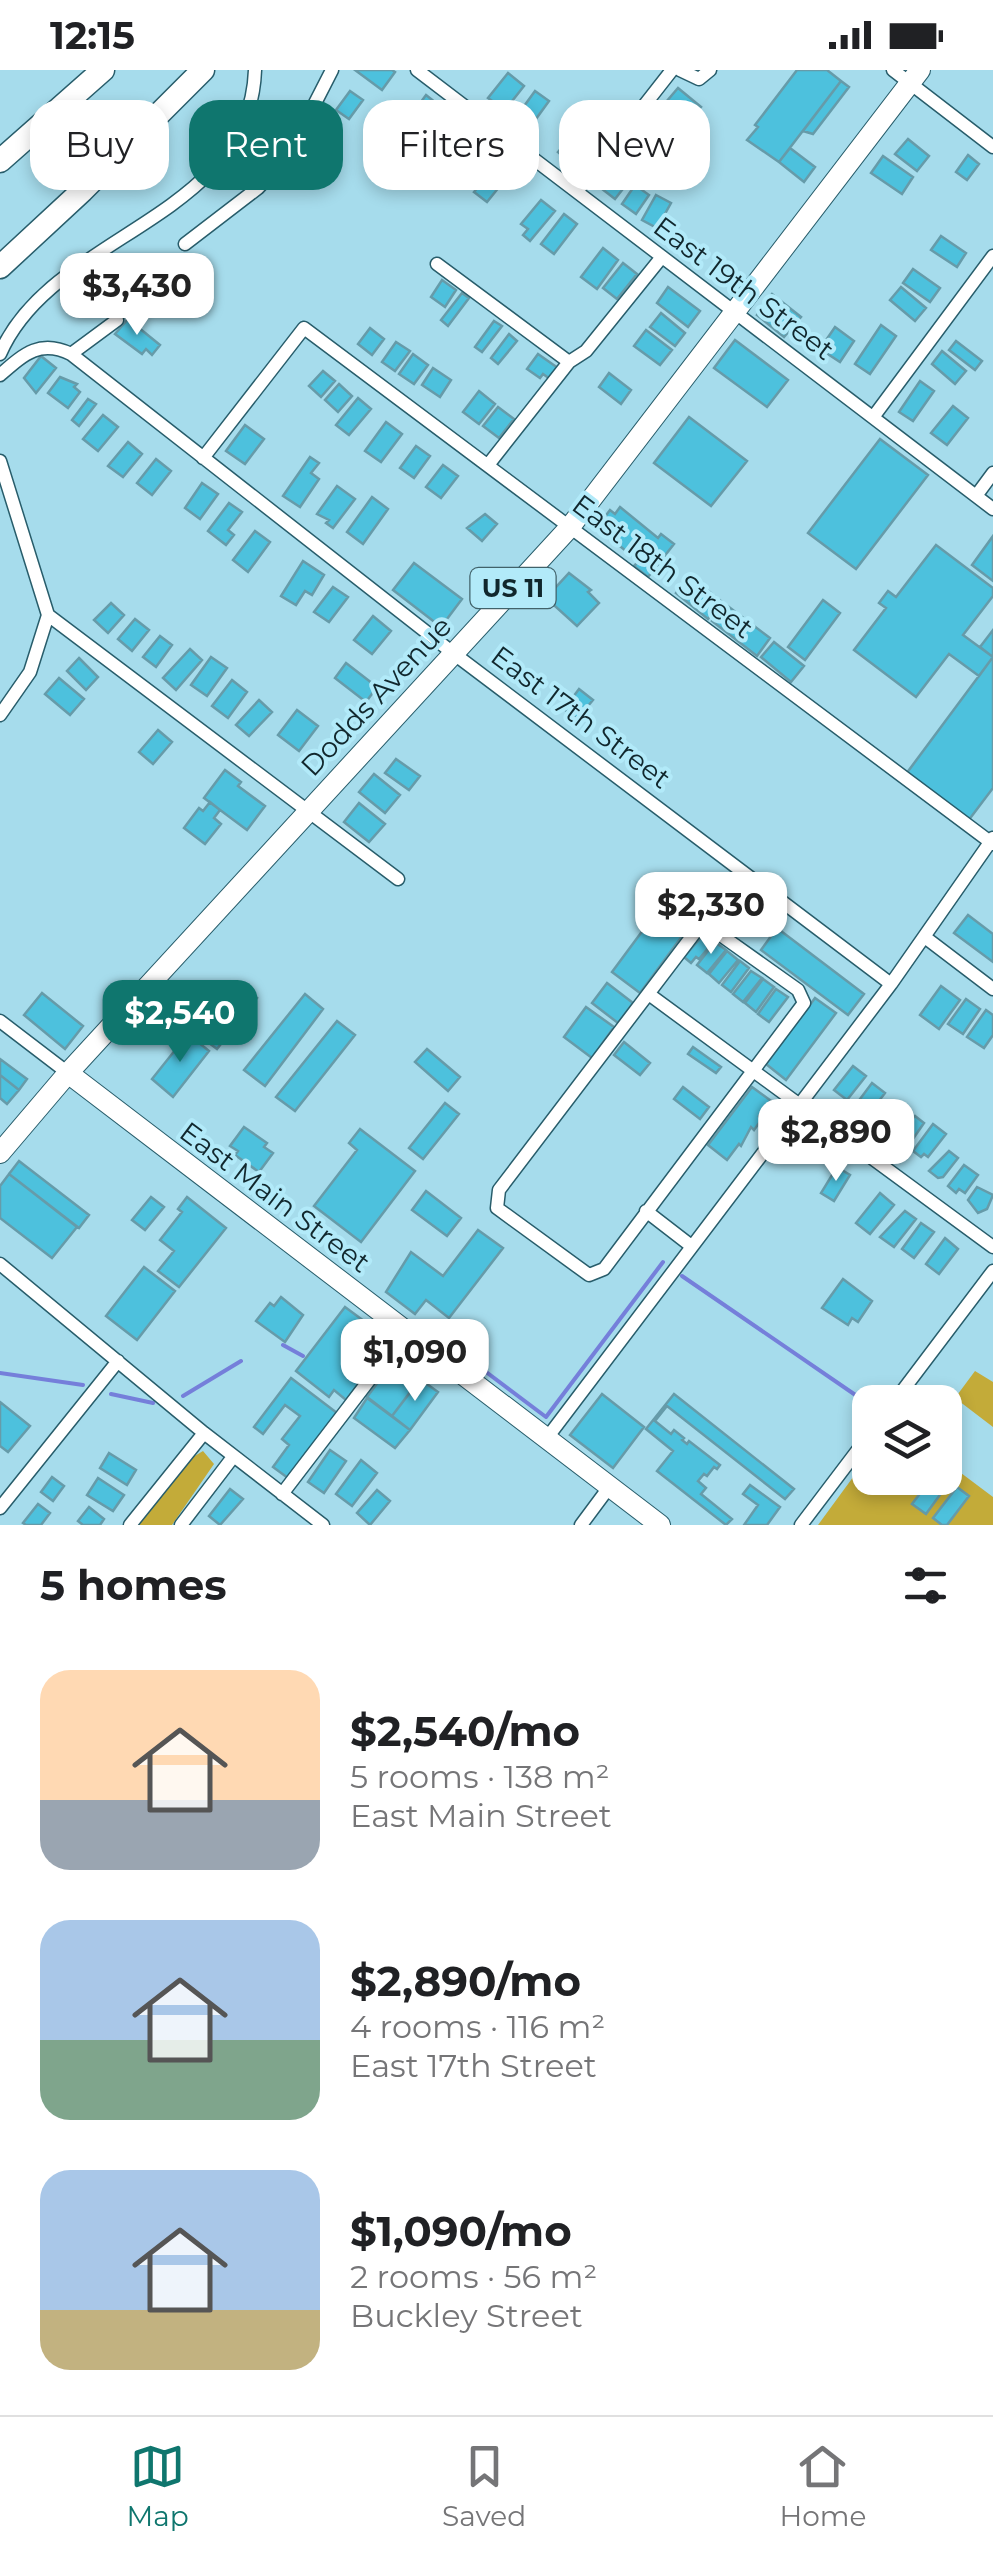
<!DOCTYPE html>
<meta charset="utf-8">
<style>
:root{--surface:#fff;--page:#f2f2f2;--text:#202124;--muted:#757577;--line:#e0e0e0;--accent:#0f766e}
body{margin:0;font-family:Montserrat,sans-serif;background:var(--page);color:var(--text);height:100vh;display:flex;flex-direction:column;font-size:38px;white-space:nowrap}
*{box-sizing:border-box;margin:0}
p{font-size:32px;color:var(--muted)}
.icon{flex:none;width:55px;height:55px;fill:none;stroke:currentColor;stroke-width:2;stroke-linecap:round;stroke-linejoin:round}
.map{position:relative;height:1455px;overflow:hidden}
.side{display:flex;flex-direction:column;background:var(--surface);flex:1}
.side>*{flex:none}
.top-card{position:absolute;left:30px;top:30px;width:935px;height:90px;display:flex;gap:20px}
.tools{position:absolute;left:852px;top:1315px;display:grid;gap:20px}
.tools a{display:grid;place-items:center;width:110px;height:110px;border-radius:20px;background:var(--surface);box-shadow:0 5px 15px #0003;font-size:50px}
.price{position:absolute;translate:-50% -85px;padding:0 22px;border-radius:20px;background:#fff;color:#222;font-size:32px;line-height:65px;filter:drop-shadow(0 2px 5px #0008)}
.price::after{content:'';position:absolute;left:50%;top:60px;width:30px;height:22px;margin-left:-15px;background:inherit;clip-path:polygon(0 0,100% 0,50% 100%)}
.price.selected{background:var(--accent);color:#fff}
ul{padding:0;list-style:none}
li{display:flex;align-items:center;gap:30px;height:250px;padding:0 40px}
li span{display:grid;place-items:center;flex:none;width:280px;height:200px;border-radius:30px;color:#555}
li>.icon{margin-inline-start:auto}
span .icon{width:120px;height:120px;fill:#fffc;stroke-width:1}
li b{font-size:42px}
h2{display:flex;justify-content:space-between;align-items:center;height:120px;padding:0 40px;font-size:42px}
.chip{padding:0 35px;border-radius:30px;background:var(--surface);box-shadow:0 5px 15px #0003;font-size:35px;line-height:90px}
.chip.selected{background:var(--accent);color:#fff}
.status{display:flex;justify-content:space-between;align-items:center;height:70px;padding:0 50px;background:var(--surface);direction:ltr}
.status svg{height:28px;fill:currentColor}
.tabs{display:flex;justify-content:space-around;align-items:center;height:140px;border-top:2px solid var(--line);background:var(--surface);font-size:28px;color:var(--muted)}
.tabs a{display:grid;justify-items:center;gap:5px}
.tabs .selected{color:var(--accent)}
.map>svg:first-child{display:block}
.green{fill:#c3ab39}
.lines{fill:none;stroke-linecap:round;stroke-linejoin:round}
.stream{stroke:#757fda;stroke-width:4}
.building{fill:#4dc1dd;stroke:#669ba9;stroke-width:2.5}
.street-casing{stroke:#285d6b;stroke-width:15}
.primary-casing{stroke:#285d6b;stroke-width:22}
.highway-casing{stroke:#285d6b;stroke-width:25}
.street{stroke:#fff;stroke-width:12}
.primary{stroke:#fff;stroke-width:20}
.highway{stroke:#fff;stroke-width:22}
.labels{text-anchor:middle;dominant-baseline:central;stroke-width:8;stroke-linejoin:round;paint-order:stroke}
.shield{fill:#b2eaf9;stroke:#41626a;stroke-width:2.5}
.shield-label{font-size:25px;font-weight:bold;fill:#11272d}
.street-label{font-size:28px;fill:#11272d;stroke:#b2eaf9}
</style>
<div class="status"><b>12:15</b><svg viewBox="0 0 49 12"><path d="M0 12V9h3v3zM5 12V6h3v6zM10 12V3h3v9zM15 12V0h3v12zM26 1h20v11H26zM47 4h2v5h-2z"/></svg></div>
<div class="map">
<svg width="993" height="1455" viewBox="0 0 993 1455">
<rect width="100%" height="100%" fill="#a6dcec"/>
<!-- green -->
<path class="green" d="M975,1301L993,1312V1357L955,1328Z
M203,1381L214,1394L172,1455H139L193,1387Z
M870,1384V1408H945V1391L993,1427V1455H818Z"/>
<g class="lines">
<!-- stream -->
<path class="stream" d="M682,1206L870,1335
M283,1275L303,1286
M453,1277L546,1347L663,1192
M0,1303L83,1315
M111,1324L153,1333
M183,1326L241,1291"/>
</g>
<!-- building -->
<path class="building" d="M355,0H392L395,2L382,20Z
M797,0H827L841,11L779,92L747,70L758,57L755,55Z
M508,3L524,16L505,40L488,28Z
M841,11L849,17L813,64L803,61Z
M678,18L701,37L689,51L666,32Z
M350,21L363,30L349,49L336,40Z
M535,21L549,31L528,60L514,50Z
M426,25L441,37L422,62L407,51Z
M658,40L685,58L675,73L648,56Z
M582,53L596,65L572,94L558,82Z
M446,58L460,69L439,96L425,85Z
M641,62L657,75L642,93L627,81Z
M908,69L929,86L917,101L895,84Z
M469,76L484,86L464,114L449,104Z
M790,78L815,97L804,112L779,92Z
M968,85L979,94L967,110L956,102Z
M883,86L913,107L902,124L871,103Z
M496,96L508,106L487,132L474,122Z
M612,96L620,102L623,98L633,106L615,129L597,115Z
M635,115L649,125L636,144L622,134Z
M656,125L671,133L657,158L642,150Z
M541,130L555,141L530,171L523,165L528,159L521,154Z
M564,144L577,154L554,184L541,174Z
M941,166L966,183L957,197L931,180Z
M603,178L618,190L597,219L581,207Z
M623,193L637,204L617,229L603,218Z
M913,199L940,218L930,232L903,213Z
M442,210L456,220L445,237L431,227Z
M668,217L700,241L688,257L657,233Z
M901,217L926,238L915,251L890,230Z
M462,223L469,228L448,256L441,250Z
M772,224L801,247L784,267L757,245Z
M661,243L685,263L675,276L650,257Z
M128,249L160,275L152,285L146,279L142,284L115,264Z
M494,251L502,256L482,282L475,277Z
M881,255L896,266L870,304L855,294Z
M835,257L854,271L840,292L820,279Z
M370,258L384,269L372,285L358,274Z
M646,260L672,280L660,295L634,276Z
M509,264L517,271L498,294L491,288Z
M735,270L788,310L767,337L714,298Z
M956,271L982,291L975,300L949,280Z
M396,272L410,281L395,301L382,292Z
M942,281L966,301L955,314L932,294Z
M413,284L428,295L414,314L399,304Z
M538,284L558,298L550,309L543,304L540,308L527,299Z
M41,286L56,298L36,323L24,308Z
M433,298L451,310L440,327L422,315Z
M323,301L335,311L321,327L309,316Z
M609,303L631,320L621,334L599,317Z
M60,307L77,314L74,317L80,322L68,338L48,323Z
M920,311L934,321L913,351L899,342Z
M339,314L352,326L338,342L325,330Z
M479,321L495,334L479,354L463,342Z
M358,328L371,339L349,365L336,355Z
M88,329L96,334L79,356L72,350Z
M953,336L968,348L947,375L931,363Z
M498,337L514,349L499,368L483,356Z
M103,345L118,357L98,381L83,369Z
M689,347L747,391L711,436L654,393Z
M386,352L402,364L381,392L365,381Z
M245,355L264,369L245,394L226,381Z
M880,369L928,405L856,499L808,463Z
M128,372L142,384L123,407L108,396Z
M416,376L430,386L414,408L400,398Z
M310,387L319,393L311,403L319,409L300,437L283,426Z
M156,389L171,401L152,425L137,413Z
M443,395L458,406L441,428L426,417Z
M202,413L218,424L200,449L185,438Z
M337,416L355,429L333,458L326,453L329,450L317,444Z
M372,427L388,439L363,474L347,462Z
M229,433L242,442L228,460L234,465L226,475L208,461Z
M620,437L658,468L661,464L674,474L648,507L634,496L639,491L603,463L608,457L601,452L610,440L615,444Z
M485,444L497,454L482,471L467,458Z
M255,461L270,472L248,502L233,490Z
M993,466V511L972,495Z
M936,475L993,518V526L963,565L993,587L979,606L949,584L916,627L854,580L886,538L879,533L888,521L896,527Z
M303,491L324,505L312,525L305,521L296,535L281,526Z
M414,493L462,529L441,557L393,520Z
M569,503L591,520L588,522L599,533L577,556L546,528Z
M690,506L722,532L708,549L676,523Z
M333,517L348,527L329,552L314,542Z
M823,530L840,543L805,590L788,577Z
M111,533L124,545L108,563L94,550Z
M725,534L770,568L757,586L712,551Z
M373,546L391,561L372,584L354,570Z
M135,549L149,560L132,581L118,569Z
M993,560V718L968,751L906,704L993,587L980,577Z
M160,566L172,575L156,597L143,587Z
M774,572L804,596L791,612L761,587Z
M190,579L202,590L176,620L163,608Z
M211,587L227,598L207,626L191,615Z
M79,588L98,607L86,620L67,601Z
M346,593L377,617L366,632L335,608Z
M59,608L84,629L70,645L45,624Z
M232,610L247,622L228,648L212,636Z
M579,619L593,630L577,649L564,639Z
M259,630L272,642L249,666L236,655Z
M297,640L318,656L299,681L278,665Z
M158,660L172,672L153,694L139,682Z
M396,689L420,706L409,720L385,703Z
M225,700L241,712L238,716L265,736L247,760L204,728Z
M374,704L400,725L385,743L359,722Z
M210,732L220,740L214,748L221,754L205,774L184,758L199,738L203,741Z
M359,733L385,754L369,772L344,752Z
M669,825L697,846L640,923L612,902Z
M968,845L993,864V892L954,863Z
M777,858L864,924L848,945L761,880Z
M704,864L714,871L699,889L696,887L691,893L684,887Z
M715,872L726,880L707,903L697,895Z
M727,881L738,890L719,913L709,904Z
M740,891L749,898L731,922L722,915Z
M751,901L762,908L743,932L733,924Z
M763,909L774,917L756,942L745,933Z
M607,913L633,933L618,953L592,933Z
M238,914L257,928L217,979L197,964L207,946L210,949L217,941Z
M941,916L960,930L939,959L920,945Z
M776,919L788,927L769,952L758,944Z
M42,923L83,956L65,979L24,945Z
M305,924L323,939L265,1016L244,1000Z
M815,928L836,943L786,1010L766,994Z
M966,929L980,939L963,964L948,954Z
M586,937L614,957L592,988L564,967Z
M986,940L993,945V965L984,978L967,967Z
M337,951L355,965L295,1041L276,1027Z
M188,964L209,981L173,1027L152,1009Z
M624,972L650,993L640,1005L614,985Z
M693,977L721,997L716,1003L688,984Z
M427,979L460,1007L448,1021L415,992Z
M0,989L27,1009L19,1020L0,1005Z
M853,996L866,1006L847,1030L834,1020Z
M0,1005L19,1020L7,1034L0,1028Z
M872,1013L885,1023L866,1048L854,1037Z
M683,1017L709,1037L700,1049L674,1029Z
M752,1017L774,1033L767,1043L763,1040L759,1046L762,1049L754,1060L751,1057L741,1076L739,1074L727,1090L708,1075Z
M445,1033L459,1044L423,1089L409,1078Z
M915,1046L924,1053L906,1079L891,1066V1062L903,1047L909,1052Z
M933,1054L946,1064L928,1087L924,1084L921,1087L913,1081Z
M244,1057L267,1073L264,1077L273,1083L259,1102L235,1085L238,1081L230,1076Z
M360,1059L415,1101L361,1172L314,1136L357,1080L349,1073Z
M949,1081L958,1088L943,1107L938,1108L929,1101Z
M19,1091L89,1145L79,1158L9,1104Z
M964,1095L978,1105L965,1123L959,1119L956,1123L948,1116Z
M837,1097L850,1105L834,1131L821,1123Z
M9,1104L77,1157L52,1188L0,1148V1116Z
M977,1117L993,1125L987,1139L978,1143L968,1130Z
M426,1121L461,1148L447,1166L412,1140Z
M880,1123L894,1135L870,1164L856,1153Z
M151,1127L164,1137L145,1160L132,1150Z
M187,1127L226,1158L179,1217L158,1201L174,1181L160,1170L182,1142L178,1139Z
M905,1141L916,1149L894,1177L880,1167Z
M921,1153L934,1162L914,1188L902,1179Z
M478,1160L503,1178L449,1248L426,1230L415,1244L386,1222L411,1182L443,1206Z
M945,1168L958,1179L939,1204L926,1194Z
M144,1197L175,1221L137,1270L106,1246Z
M843,1209L872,1231L858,1252L852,1248L848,1255L822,1238Z
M281,1227L303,1245L285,1272L256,1251L270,1233L274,1236Z
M345,1237L391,1271L346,1330L334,1320L329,1327L296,1301Z
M396,1288L422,1307L392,1346L367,1327Z
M291,1308L337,1343L288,1408L273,1397L289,1375L282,1369L300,1346L285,1335L263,1364L254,1357Z
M420,1309L438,1322L410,1360L392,1346Z
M602,1324L644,1357L613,1398L570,1365Z
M674,1324L794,1419L785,1429L667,1336L655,1351L671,1364L674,1360L684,1368L682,1370L687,1374L689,1371L720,1395L717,1399L714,1397L707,1406L704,1404L698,1411L706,1418L701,1424L732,1449L726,1455L657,1401L673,1381L646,1359Z
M367,1328L410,1360L395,1378L354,1348Z
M0,1332L30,1356L8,1382L0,1376Z
M330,1380L346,1391L324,1423L308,1412Z
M109,1383L136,1400L127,1415L100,1398Z
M361,1390L377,1403L352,1436L336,1424Z
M52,1407L64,1416L53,1431L41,1422Z
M98,1408L124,1425L113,1441L87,1425Z
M932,1408H944L950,1411L926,1444L912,1434Z
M750,1415L780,1437L767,1455H744L758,1435L743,1424Z
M957,1417L969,1426L947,1455H942L933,1448Z
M230,1419L243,1429L220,1455L209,1446Z
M377,1420L390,1431L370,1455L357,1443Z
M38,1434L50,1443L41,1455H26L23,1453Z
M89,1437L104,1449L100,1455H83L78,1451Z"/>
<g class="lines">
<defs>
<path id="street" d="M417,0L993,439
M680,0L699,9L710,0
M893,0L993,77
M578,120L672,0
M185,174L258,118L288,86L332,0
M437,194L569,292
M0,284C52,163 250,150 255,0
M71,284L117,250
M0,305C24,284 40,269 71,284L453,583L891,914
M874,346L993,186
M203,388L304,258L993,774
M0,391L48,545L30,602L0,645
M488,395L569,292L586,281L661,188
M976,426L993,403
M48,545L398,809
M708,856L798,920L804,933L604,1199L589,1205L497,1138L499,1120L696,861Z
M926,868L993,919
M650,925L993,1177
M0,951L68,1003
M646,1141L690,1175
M0,1194L204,1363L323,1455
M894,1332L993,1201
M547,1368L891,914L993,768
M282,1424L406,1262
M0,1438L118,1291
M130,1455L204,1363
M181,1455L233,1387
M581,1455L610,1416
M801,1455L870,1364"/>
<path id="primary" d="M68,1003L660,1455
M0,1083L68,1003L570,457L920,0"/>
<path id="highway" d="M0,91L103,0
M0,197L82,121L203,0"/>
</defs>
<!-- street casing -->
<use href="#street" class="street-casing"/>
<!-- primary casing -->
<use href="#primary" class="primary-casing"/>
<!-- highway casing -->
<use href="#highway" class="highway-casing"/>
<!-- street -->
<use href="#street" class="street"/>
<!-- primary -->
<use href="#primary" class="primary"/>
<!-- highway -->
<use href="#highway" class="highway"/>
</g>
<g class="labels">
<!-- shield labels -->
<rect class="shield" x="470.5" y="498" width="85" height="40" rx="8"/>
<g class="shield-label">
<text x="513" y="518">US 11</text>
</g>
<!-- street labels -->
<g class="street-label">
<text transform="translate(744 218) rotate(37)">East 19th Street</text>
<text transform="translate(663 496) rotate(37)">East 18th Street</text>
<text transform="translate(376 626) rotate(-47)">Dodds Avenue</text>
<text transform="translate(581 647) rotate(37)">East 17th Street</text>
<text transform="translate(275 1127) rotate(37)">East Main Street</text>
</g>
</g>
</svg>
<div class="tools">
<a><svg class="icon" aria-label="layers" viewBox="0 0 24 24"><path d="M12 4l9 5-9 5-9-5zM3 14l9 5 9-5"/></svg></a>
</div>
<b class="price" style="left:137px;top:268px">$3,430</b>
<b class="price" style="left:711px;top:887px">$2,330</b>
<b class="price selected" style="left:180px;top:995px">$2,540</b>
<b class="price" style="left:836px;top:1114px">$2,890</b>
<b class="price" style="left:415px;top:1334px">$1,090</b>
<div class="top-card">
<a class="chip">Buy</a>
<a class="chip selected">Rent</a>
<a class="chip">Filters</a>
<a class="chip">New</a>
</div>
</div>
<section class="side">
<h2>5 homes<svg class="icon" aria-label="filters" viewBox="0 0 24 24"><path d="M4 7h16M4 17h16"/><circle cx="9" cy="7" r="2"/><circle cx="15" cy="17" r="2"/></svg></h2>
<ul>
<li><span style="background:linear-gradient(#ffd9b3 65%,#9aa5b1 0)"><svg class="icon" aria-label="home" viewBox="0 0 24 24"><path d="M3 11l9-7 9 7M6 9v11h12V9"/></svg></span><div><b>$2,540/mo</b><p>5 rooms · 138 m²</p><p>East Main Street</p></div></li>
<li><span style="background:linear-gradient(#a9c7e8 60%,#7fa58c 0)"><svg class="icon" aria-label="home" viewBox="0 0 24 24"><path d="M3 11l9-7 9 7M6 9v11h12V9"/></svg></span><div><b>$2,890/mo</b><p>4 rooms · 116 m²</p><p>East 17th Street</p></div></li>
<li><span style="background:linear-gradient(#a9c7e8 70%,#c2b280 0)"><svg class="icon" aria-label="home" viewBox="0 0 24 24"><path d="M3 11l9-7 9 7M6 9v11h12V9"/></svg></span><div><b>$1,090/mo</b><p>2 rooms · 56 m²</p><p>Buckley Street</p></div></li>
</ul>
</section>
<nav class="tabs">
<a class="selected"><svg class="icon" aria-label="map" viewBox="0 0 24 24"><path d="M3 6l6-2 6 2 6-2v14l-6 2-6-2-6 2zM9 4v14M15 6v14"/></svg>Map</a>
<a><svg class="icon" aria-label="saved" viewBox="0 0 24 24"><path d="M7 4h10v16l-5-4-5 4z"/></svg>Saved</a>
<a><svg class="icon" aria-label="home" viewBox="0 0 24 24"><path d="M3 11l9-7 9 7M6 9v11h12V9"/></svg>Home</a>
</nav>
